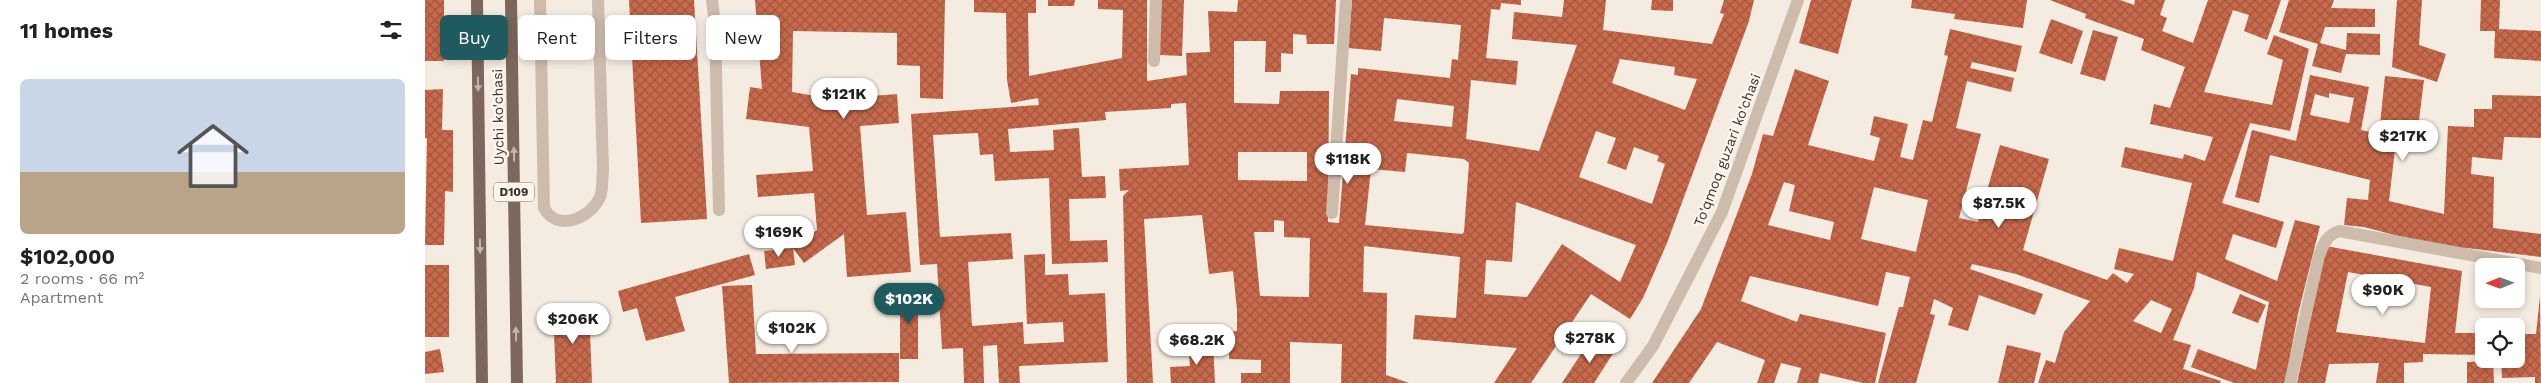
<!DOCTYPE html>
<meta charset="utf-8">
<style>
:root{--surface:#fff;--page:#f6f6f6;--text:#222;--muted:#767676;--accent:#1f5a5e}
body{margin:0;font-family:"Work Sans",sans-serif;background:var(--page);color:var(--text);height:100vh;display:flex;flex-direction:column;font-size:19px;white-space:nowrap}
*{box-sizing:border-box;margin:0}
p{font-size:16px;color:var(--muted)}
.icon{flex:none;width:28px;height:28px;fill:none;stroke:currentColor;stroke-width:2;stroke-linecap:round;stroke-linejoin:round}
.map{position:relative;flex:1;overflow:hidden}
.panel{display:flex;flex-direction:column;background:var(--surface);width:425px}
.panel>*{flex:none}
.guide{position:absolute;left:15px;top:15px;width:475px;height:45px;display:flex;gap:10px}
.needle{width:32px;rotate:269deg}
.controls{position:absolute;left:2050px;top:258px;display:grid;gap:10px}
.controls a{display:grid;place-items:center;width:50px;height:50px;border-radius:8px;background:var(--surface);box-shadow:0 2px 8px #0003;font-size:25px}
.price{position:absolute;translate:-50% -42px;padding:0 11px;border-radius:18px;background:#fff;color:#222;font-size:16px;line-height:32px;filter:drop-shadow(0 1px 2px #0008)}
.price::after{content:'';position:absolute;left:50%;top:30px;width:15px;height:11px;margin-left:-8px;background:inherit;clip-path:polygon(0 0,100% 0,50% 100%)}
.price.current{background:var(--accent);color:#fff}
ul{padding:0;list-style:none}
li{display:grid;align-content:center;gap:10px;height:265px;padding:0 20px}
li span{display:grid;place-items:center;height:155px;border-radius:8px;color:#555}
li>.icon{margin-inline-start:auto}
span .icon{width:90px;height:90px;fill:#fffc;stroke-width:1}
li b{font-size:21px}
h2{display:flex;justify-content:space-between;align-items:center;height:60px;padding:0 20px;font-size:21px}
.chip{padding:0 18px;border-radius:8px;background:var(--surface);box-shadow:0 2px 8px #0003;font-size:18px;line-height:45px}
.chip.current{background:var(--accent);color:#fff}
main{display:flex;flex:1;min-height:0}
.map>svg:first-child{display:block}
.building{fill:url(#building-cross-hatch);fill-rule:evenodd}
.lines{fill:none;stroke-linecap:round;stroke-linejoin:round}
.minor{stroke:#cdbbac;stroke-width:12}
.major{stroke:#7d675c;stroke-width:12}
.oneway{fill:#c2b5ac}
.labels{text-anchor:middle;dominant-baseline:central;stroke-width:5;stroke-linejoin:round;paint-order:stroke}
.shield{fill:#fbf5ee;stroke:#756b66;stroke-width:1}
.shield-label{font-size:12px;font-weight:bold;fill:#3b302b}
.street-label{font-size:14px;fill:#3b302b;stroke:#fbf5ee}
</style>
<main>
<section class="panel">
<h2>11 homes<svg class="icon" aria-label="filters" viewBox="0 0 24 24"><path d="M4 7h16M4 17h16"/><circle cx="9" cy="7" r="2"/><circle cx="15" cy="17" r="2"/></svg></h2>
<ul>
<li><span style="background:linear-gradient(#c9d6e8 60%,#b9a48a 0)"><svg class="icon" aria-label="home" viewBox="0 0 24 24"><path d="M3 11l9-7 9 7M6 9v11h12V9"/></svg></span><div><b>$102,000</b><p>2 rooms · 66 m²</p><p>Apartment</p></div></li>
</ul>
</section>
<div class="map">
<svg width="2116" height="383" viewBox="0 0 2116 383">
<defs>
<pattern id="building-cross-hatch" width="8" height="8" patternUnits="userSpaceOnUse" patternTransform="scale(1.25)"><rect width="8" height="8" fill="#c8694b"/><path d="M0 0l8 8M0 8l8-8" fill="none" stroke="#a4573f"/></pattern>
</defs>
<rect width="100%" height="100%" fill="#f4ebe1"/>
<!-- building -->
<path class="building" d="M0,0H19V61H0Z
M204,0H269L282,219L216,223Z
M330,0H520L518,99L495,98V66L472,65V33L368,31L367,92L408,99L472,94L474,123L435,126L442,215L481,212L486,272L422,277L419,234L379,263L368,248L392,230L389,193L333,197L331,175L388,171L384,127L321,119L325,87L337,89Z
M549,0H611V13H603L604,76L697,58L698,10L673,9V0H722V81L762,75L761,53L785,52L783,11L812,12L813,0H911L909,44H882L881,35L868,34V54L856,53V72H840L841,41H809V103L854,104L855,91H904L903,222L914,223L926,74L933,75V68L1025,78L1027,59L1033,60L1036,25L959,18L956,51L923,48L927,0H1096V5L1076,3L1075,10L1066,9L1061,58L1093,61L1091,85L1046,80L1041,139L1114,151L1152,45L1087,39L1089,12L1137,17L1139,0H1181L1178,30L1287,44L1299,14L1295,13L1299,0H1329L1324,21L1242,243L1218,298L1205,319L1166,294L1106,383H1069L1092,348L988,339L990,315L1031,318L1035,257L939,246L938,292L962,293L961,375L984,383H916L917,344L865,342V383H816V373H836V360L804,359L805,332L812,331V310L808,271L784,274L777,215L719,219L728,383H702L698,196L704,190L695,191L694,169L764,165L761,103L746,104V108L680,112L681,120L583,129L585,152L629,150L628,130L654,128L657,177L680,176L681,198L644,199L645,241L682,240L683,262L627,264L624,178L570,181L568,154L555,155L553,133L508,135L515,237L586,233L588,259L543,262L547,326L598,322L599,344L639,342L638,322L602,324L599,255L620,254V275L643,274L644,295L680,293L683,362L594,366L595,383H574L572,345L558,346L559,383H539L538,348L517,349L512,264L495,265L486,114L614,105L613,98L586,103L582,80L581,13L549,12ZM1195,59L1250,67L1249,75L1272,79L1260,110L1187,83ZM972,99L1029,106L1027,127L969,121ZM1171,131L1191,138L1182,163L1201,170L1209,147L1234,156L1232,161L1240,164L1227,204L1154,177ZM813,152H882V181L813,180ZM982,153L1039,159L1044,163L1039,232L1037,234L940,225L946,169L980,172ZM1091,202L1211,245L1195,282L1137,244L1102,297L1059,294L1061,260L1087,262ZM849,220L859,221V237L885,238L884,297L835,296L829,232H849Z
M623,0H650L649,6H623Z
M736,0H759L757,56L734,55Z
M1227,0H1248V11L1226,10Z
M1386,0H1427L1413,54L1374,43Z
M1487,0H1602L1598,28L1529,19L1530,14L1486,8Z
M1625,0H1695L1709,5L1710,0H1740L1735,15L1742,18L1737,31L1768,43L1783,0H1856L1842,40L1819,31L1824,15L1808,10L1779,92L1847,105L1858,60L1842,54L1849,35L1884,49L1865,131L1825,123L1797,203L1859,222L1851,248L1808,234L1800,259L1852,281L1870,220L1895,226L1873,314L1860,383H1809L1766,367L1773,349L1831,370L1844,302L1772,272L1769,288L1748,340L1766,345L1758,369L1796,381L1795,383H1613L1621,360L1630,363L1639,332L1665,301L1591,274L1547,264L1545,269L1618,294L1610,315L1554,295L1543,331L1523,325L1528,308L1509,299L1505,314L1510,315L1491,383H1453L1474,307H1478L1485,277L1461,272L1453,306L1325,276L1316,301L1372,322L1375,314L1461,333L1450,383H1438L1395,373L1393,383H1372L1376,368L1356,363L1349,383H1332L1340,360L1292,342L1264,383H1227L1276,309L1327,174L1338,134L1348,136L1370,69L1404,81L1383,145L1449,161L1455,138L1445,135L1449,116L1483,124L1475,157L1488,160L1498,120L1507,122L1523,56L1519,55L1525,29L1597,46L1591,72L1547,62L1545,68L1589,78L1586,92L1542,81L1531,128L1556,134L1534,218L1553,222L1575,145L1624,159L1598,250L1682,280L1688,273L1702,283L1709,274L1689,269L1694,248L1748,261L1767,183L1696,167L1700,147L1758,159L1759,154L1780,161L1788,137L1725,124L1729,104L1745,108L1760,67L1716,50L1719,39L1660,18L1661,14ZM1359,182L1370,185L1364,211L1409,222L1405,240L1343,225ZM1449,187L1503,200L1491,252L1436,239ZM1726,300L1747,309L1736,333L1708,321Z
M1864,0H1909L1906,8L1950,9V27H1900L1895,43L1921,50L1922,33L1955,34V55L1921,54L1916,73L1887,66L1893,44L1854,32Z
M1972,0H1997L1994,45L2021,54L2012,82L1967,67Z
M2056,0H2075L2074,29L2116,31V61L2069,58L2070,31H2055Z
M1626,19L1658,31L1647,64L1614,53Z
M1668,30L1693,37L1680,81L1655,74Z
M1885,75L1944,87L1936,130L1954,134L1960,76L1999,80L1990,152L1970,149L1964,201L2019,214L2023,126L2049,127V109H2067V95L2116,96V138L2079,137L2077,160L2047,157L2046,174L2069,177L2068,228L2116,234V257L2042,248V254L1939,227L1919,225L1922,198L1943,200L1945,180L1845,155L1834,203L1810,197L1827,130L1871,141ZM1904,93L1929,98L1924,123L1885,115L1890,94L1904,98Z
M18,89L17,130H28V192L20,191L19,245H0L2,138H0V90Z
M1901,246L2037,271L2030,333H2059V355L1998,354V362L1979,363V383H1951L1954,363L1904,364L1900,383H1872ZM1923,272L2006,287L2000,343L1911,332Z
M368,248L370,265L341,269L339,251Z
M324,254L330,275L250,297L260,331L221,341L212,308L198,312L193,291Z
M0,265H24V337H0Z
M327,285L331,354L474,353V382L304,383L297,286Z
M475,290L493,291V359H475Z
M1815,294L1841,305L1833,323L1807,313Z
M2115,296L2116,383H2110V377L2077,378L2076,359H2091V334H2111Z
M164,307L167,383H131L128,308Z
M1167,337L1189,352L1169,383H1137Z
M788,342L790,383H746L745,367L765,366L763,343Z
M1582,345L1616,353L1609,383H1573Z
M15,349L19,372L0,374V352Z
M2068,361L2069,383H2042V362Z"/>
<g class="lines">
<!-- minor -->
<path class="minor" d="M115,0L119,208C132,232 165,219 175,197C178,190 177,178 178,169L173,0
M287,0L290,24L294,210
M729,61L731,0
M907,213L921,0
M1201,383L1228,346L1297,212L1373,0
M1865,383L1894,256C1899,243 1901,236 1914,231L2116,268"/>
<!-- major -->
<path class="major" d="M52,0L57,383
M86,0L92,383"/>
</g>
<!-- one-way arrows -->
<defs><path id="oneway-solid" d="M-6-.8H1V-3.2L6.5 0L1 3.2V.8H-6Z" transform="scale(1.25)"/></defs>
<g class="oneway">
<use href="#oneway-solid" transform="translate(53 84) rotate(89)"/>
<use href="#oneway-solid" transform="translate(89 154) rotate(-91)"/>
<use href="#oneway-solid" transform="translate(55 246) rotate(89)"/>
<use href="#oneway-solid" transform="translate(91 334) rotate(-91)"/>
</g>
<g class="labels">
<!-- shield labels -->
<rect class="shield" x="69" y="182.5" width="40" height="19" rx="4"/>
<g class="shield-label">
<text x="89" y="192">D109</text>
</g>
<!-- street labels -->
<g class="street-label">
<text transform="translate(73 117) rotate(-91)">Uychi ko'chasi</text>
<text transform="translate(1302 150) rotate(-69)">To'qmoq guzari ko'chasi</text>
</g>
</g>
</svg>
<div class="controls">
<a><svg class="needle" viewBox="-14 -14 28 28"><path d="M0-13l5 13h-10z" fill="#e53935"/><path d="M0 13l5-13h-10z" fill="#767676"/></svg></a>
<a><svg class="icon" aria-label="locate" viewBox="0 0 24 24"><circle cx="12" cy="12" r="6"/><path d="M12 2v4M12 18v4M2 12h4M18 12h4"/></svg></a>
</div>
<b class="price" style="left:419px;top:120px">$121K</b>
<b class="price" style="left:1978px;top:162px">$217K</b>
<b class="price" style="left:923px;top:185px">$118K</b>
<b class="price" style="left:1574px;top:229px">$87.5K</b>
<b class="price" style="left:354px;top:258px">$169K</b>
<b class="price" style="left:1958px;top:316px">$90K</b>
<b class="price current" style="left:484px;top:325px">$102K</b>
<b class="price" style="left:148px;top:345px">$206K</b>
<b class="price" style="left:367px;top:354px">$102K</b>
<b class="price" style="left:1165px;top:364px">$278K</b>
<b class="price" style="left:772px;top:366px">$68.2K</b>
<div class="guide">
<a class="chip current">Buy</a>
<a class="chip">Rent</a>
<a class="chip">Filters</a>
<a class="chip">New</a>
</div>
</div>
</main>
